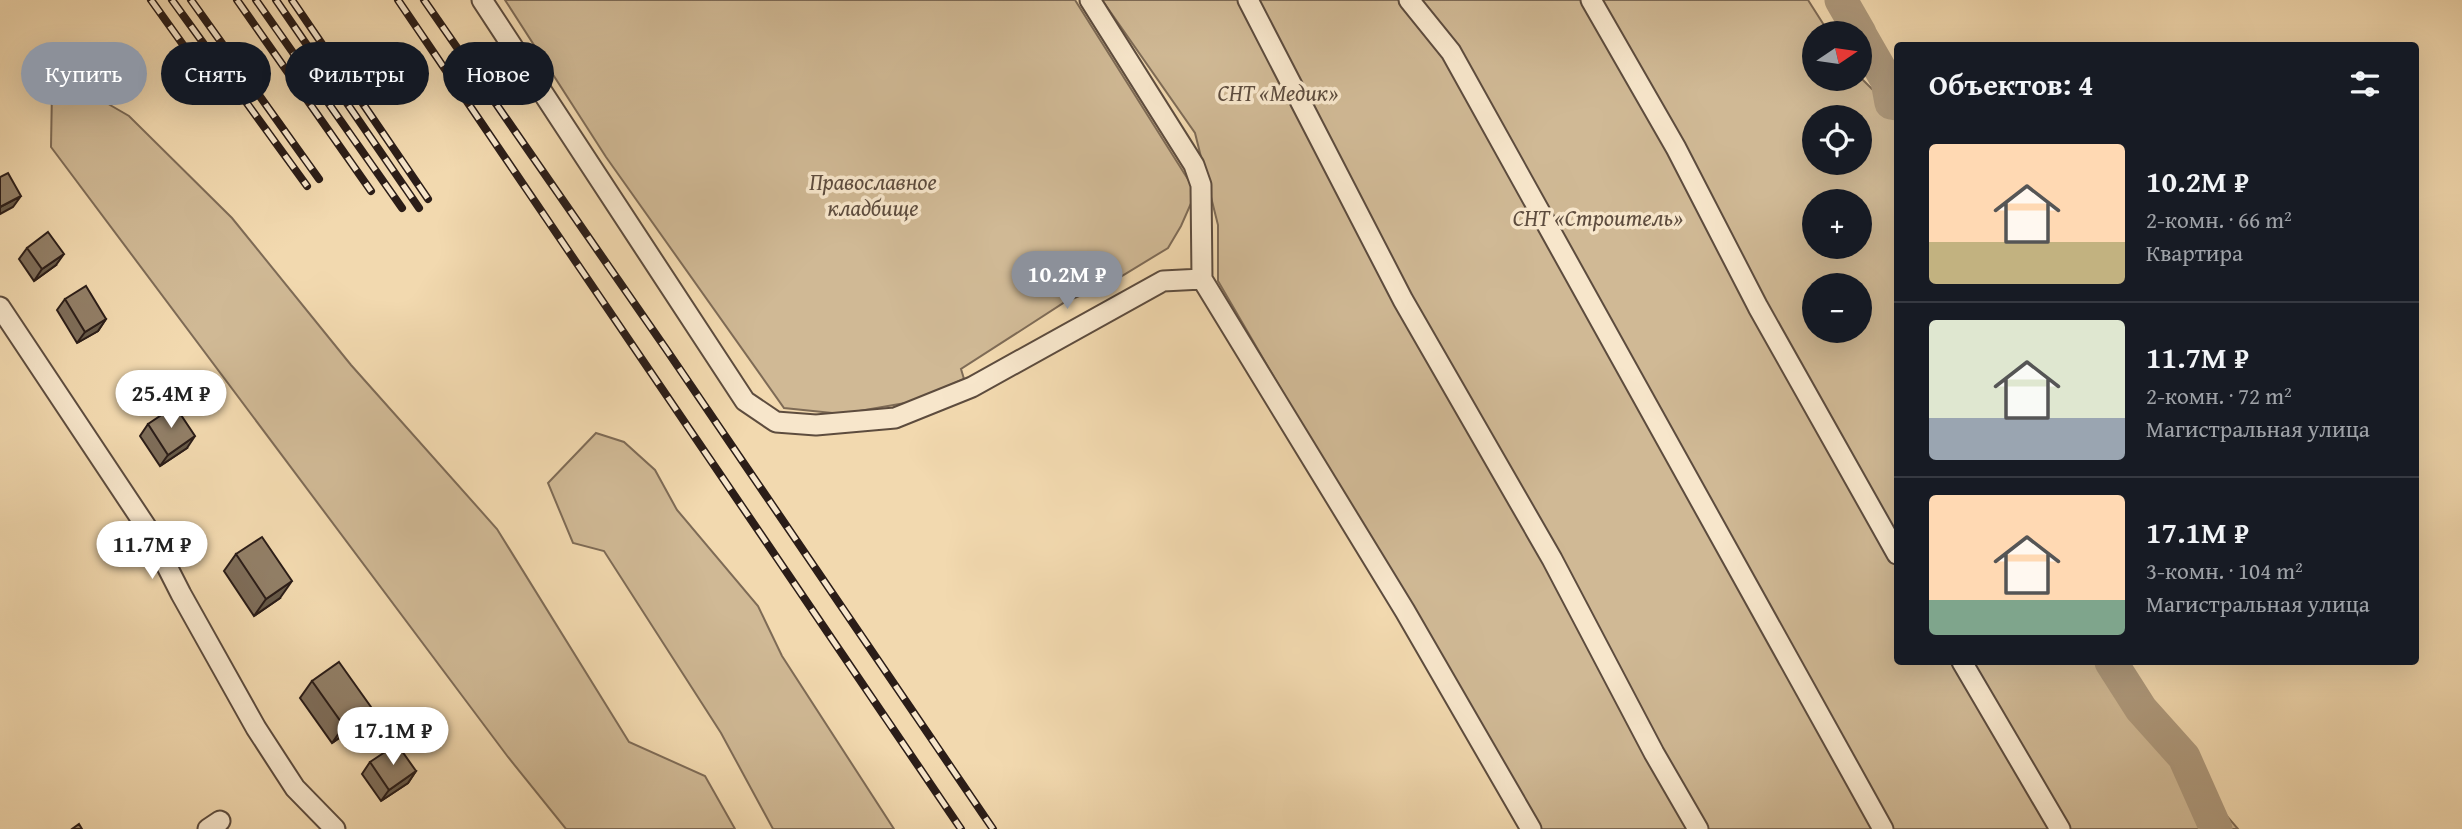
<!DOCTYPE html>
<html lang="ru">
<meta charset="utf-8">
<style>
:root{--surface:#171b24;--page:#242831;--text:#f1f3f6;--muted:#9ea1a6;--line:#363941;--accent:#8c9099}
body{margin:0;font-family:"Gentium Book Plus",serif;background:var(--page);color:var(--text);height:100vh;display:flex;flex-direction:column;font-size:26px;white-space:nowrap}
*{box-sizing:border-box;margin:0}
p{font-size:23px;color:var(--muted)}
.icon{flex:none;width:38px;height:38px;fill:none;stroke:currentColor;stroke-width:2;stroke-linecap:round;stroke-linejoin:round}
.map{position:relative;flex:1;overflow:hidden}
.sheet{position:absolute;left:1894px;top:42px;width:525px;height:623px;display:flex;flex-direction:column;background:var(--surface);border-radius:7px;box-shadow:0 7px 28px #0002}
.sheet>*{flex:none}
.guide{position:absolute;left:21px;top:42px;width:665px;height:63px;display:flex;gap:14px}
.needle{width:46px;rotate:77deg}
.tools{position:absolute;left:1802px;top:21px;display:grid;gap:14px}
.tools a{display:grid;place-items:center;width:70px;height:70px;border-radius:50%;background:var(--surface);box-shadow:0 7px 28px #0002;font-size:35px}
.price{position:absolute;translate:-50% -60px;padding:0 16px;border-radius:24px;background:#fff;color:#222;font-size:23px;line-height:46px;filter:drop-shadow(0 2px 4px #0008)}
.price::after{content:'';position:absolute;left:50%;top:42px;width:21px;height:16px;margin-left:-10px;background:inherit;clip-path:polygon(0 0,100% 0,50% 100%)}
.price.active{background:var(--accent);color:#fff}
ul{padding:0;list-style:none}
li{display:flex;align-items:center;gap:21px;height:175px;padding:0 35px}
li+li{border-top:2px solid var(--line)}
li span{display:grid;place-items:center;flex:none;width:196px;height:140px;border-radius:7px;color:#555}
li>.icon{margin-inline-start:auto}
span .icon{width:84px;height:84px;fill:#fffc;stroke-width:1}
li b{font-size:30px}
h2{display:flex;justify-content:space-between;align-items:center;height:84px;padding:0 35px;font-size:30px}
.pill{padding:0 24px;border-radius:32px;background:var(--surface);box-shadow:0 7px 28px #0002;font-size:24px;line-height:63px}
.pill.active{background:var(--accent);color:#fff}
.map>svg:first-child{display:block}
.green{fill:#d0b995;stroke:#7e6b56;stroke-width:2;fill-rule:evenodd}
.lines{fill:none;stroke-linecap:round;stroke-linejoin:round}
.river{stroke:#ae997c;stroke-width:33}
.street-casing{stroke:#5d4c3e;stroke-width:23}
.street{stroke:#f7e6cb;stroke-width:19}
.rail-casing{stroke:#2b1d18;stroke-width:8}
.rail{stroke:#f7e6cb;stroke-width:5;stroke-dasharray:16;stroke-linecap:butt}
.wall{fill:#7e6d59;stroke:#2b1d18;stroke-width:2}
.shaded-wall{fill:#665948;stroke:#2b1d18;stroke-width:2}
.building{fill:#927f67;stroke:#2b1d18;stroke-width:2}
.labels{text-anchor:middle;dominant-baseline:central;stroke-width:7;stroke-linejoin:round;paint-order:stroke}
.park-label{font-size:23px;font-style:italic;fill:#5d4c3e;stroke:#f7e6cb}
</style>
<div class="map">
<svg width="2462" height="829" viewBox="0 0 2462 829">
<rect width="100%" height="100%" fill="#f2d9af"/>
<filter id="stains"><feTurbulence type="fractalNoise" baseFrequency=".00286" numOctaves="4"/><feColorMatrix values="0 0 0 0 .2 0 0 0 0 .09 0 0 0 0 .02 0 0 0 .5 -.17"/></filter>
<radialGradient id="worn" r=".72"><stop offset=".6" stop-color="#630" stop-opacity="0"/><stop offset="1" stop-color="#630" stop-opacity=".3"/></radialGradient>
<!-- green -->
<path class="green" d="M505,0H1075L1196,192L1181,226L1168,248L1112,282L1065,302L961,369L964,379L911,402L842,414L784,408L606,157Z
M1102,0H1808L1829,33H1815V79L1860,77L1897,114V662H2095L2238,829H1537L1218,281V225L1195,133ZM1815,117H1860V163H1815ZM1815,201H1860V247H1815ZM1815,285H1860V331H1815Z
M79,87L129,116L232,218L351,365L497,529L629,742L705,776L735,829H566L508,757L51,147L52,90Z
M596,433L624,442L655,470L677,510L758,606L782,656L894,829H773L721,733L604,551L573,543L548,483Z"/>
<g class="lines">
<!-- river -->
<path class="river" d="M1841,0L1860,33
M1860,34L1887,81L1891,103L1897,104
M2111,662L2141,709L2184,757L2216,829"/>
<defs>
<path id="street" d="M482,0L745,401L776,422L816,425L895,418L972,387L1163,281L1202,279L1405,611L1531,829
M1090,0L1194,165L1201,185L1202,279
M1248,0L1403,300L1552,559L1654,753L1698,829
M1409,0L1451,52L1883,829
M1591,0L1676,148L1758,307L1897,554
M0,307L149,531L181,594L256,728L295,788L335,829
M1962,662L2060,829
M208,829L220,821"/>
</defs>
<!-- street casing -->
<use href="#street" class="street-casing"/>
<!-- street -->
<use href="#street" class="street"/>
<defs>
<path id="rail" d="M151,0L189,53
M172,0L307,186
M191,0L319,179
M237,0L371,191
M256,0L402,208
M276,0L419,208
M292,0L428,199
M398,0L961,829
M424,0L666,349L993,829"/>
</defs>
<!-- rail casing -->
<use href="#rail" class="rail-casing"/>
<!-- rail -->
<use href="#rail" class="rail"/>
</g>
<!-- wall -->
<path class="wall" d="M27,248L56,265L34,281L19,259Z
M65,299L106,319L98,331L77,343L57,310Z
M148,424L187,448L160,466L140,436Z
M236,554L280,598L254,616L224,571Z
M312,681L359,724L332,743L300,698Z
M370,762L416,771L408,783L381,801L362,774Z"/>
<!-- shaded-wall -->
<path class="shaded-wall" d="M21,196L13,207L0,214V207Z
M64,254L56,265L34,281L42,269Z
M106,319L98,331L77,343L85,332Z
M195,436L187,448L160,466L168,455Z
M292,581L280,598L254,616L266,599Z
M371,707L359,724L332,743L344,726Z
M416,771L408,783L381,801L389,790Z"/>
<!-- building -->
<path class="building" d="M8,173L21,196L0,207V177Z
M48,232L64,254L42,269L27,248Z
M86,286L106,319L85,332L65,299Z
M175,406L195,436L168,455L148,424Z
M262,537L292,581L266,599L236,554Z
M339,662L371,707L344,726L312,681Z
M397,744L416,771L389,790L370,762Z
M79,824L82,829H72Z"/>
<g class="labels">
<!-- park labels -->
<g class="park-label">
<text x="1278" y="92">СНТ «Медик»</text>
<text x="873" y="181">Православное<tspan x="873" dy="26">кладбище</tspan></text>
<text x="1598" y="217">СНТ «Строитель»</text>
</g>
</g>
<rect width="100%" height="100%" filter="url(#stains)"/>
<rect width="100%" height="100%" fill="url(#worn)"/>
</svg>
<div class="tools">
<a><svg class="needle" viewBox="-14 -14 28 28"><path d="M0-13l5 13h-10z" fill="#e53935"/><path d="M0 13l5-13h-10z" fill="#9ea1a6"/></svg></a>
<a><svg class="icon" aria-label="locate" viewBox="0 0 24 24"><circle cx="12" cy="12" r="6"/><path d="M12 2v4M12 18v4M2 12h4M18 12h4"/></svg></a>
<a>+</a>
<a>−</a>
</div>
<b class="price active" style="left:1067px;top:311px">10.2M ₽</b>
<b class="price" style="left:171px;top:430px">25.4M ₽</b>
<b class="price" style="left:152px;top:581px">11.7M ₽</b>
<b class="price" style="left:393px;top:767px">17.1M ₽</b>
<div class="guide">
<a class="pill active">Купить</a>
<a class="pill">Снять</a>
<a class="pill">Фильтры</a>
<a class="pill">Новое</a>
</div>
<section class="sheet">
<h2>Объектов: 4<svg class="icon" aria-label="filters" viewBox="0 0 24 24"><path d="M4 7h16M4 17h16"/><circle cx="9" cy="7" r="2"/><circle cx="15" cy="17" r="2"/></svg></h2>
<ul>
<li><span style="background:linear-gradient(#ffd9b3 70%,#c2b280 0)"><svg class="icon" aria-label="home" viewBox="0 0 24 24"><path d="M3 11l9-7 9 7M6 9v11h12V9"/></svg></span><div><b>10.2M ₽</b><p>2-комн. · 66 m²</p><p>Квартира</p></div></li>
<li><span style="background:linear-gradient(#dfe7d0 70%,#9aa5b1 0)"><svg class="icon" aria-label="home" viewBox="0 0 24 24"><path d="M3 11l9-7 9 7M6 9v11h12V9"/></svg></span><div><b>11.7M ₽</b><p>2-комн. · 72 m²</p><p>Магистральная улица</p></div></li>
<li><span style="background:linear-gradient(#ffd9b3 75%,#7fa58c 0)"><svg class="icon" aria-label="home" viewBox="0 0 24 24"><path d="M3 11l9-7 9 7M6 9v11h12V9"/></svg></span><div><b>17.1M ₽</b><p>3-комн. · 104 m²</p><p>Магистральная улица</p></div></li>
</ul>
</section>
</div>
